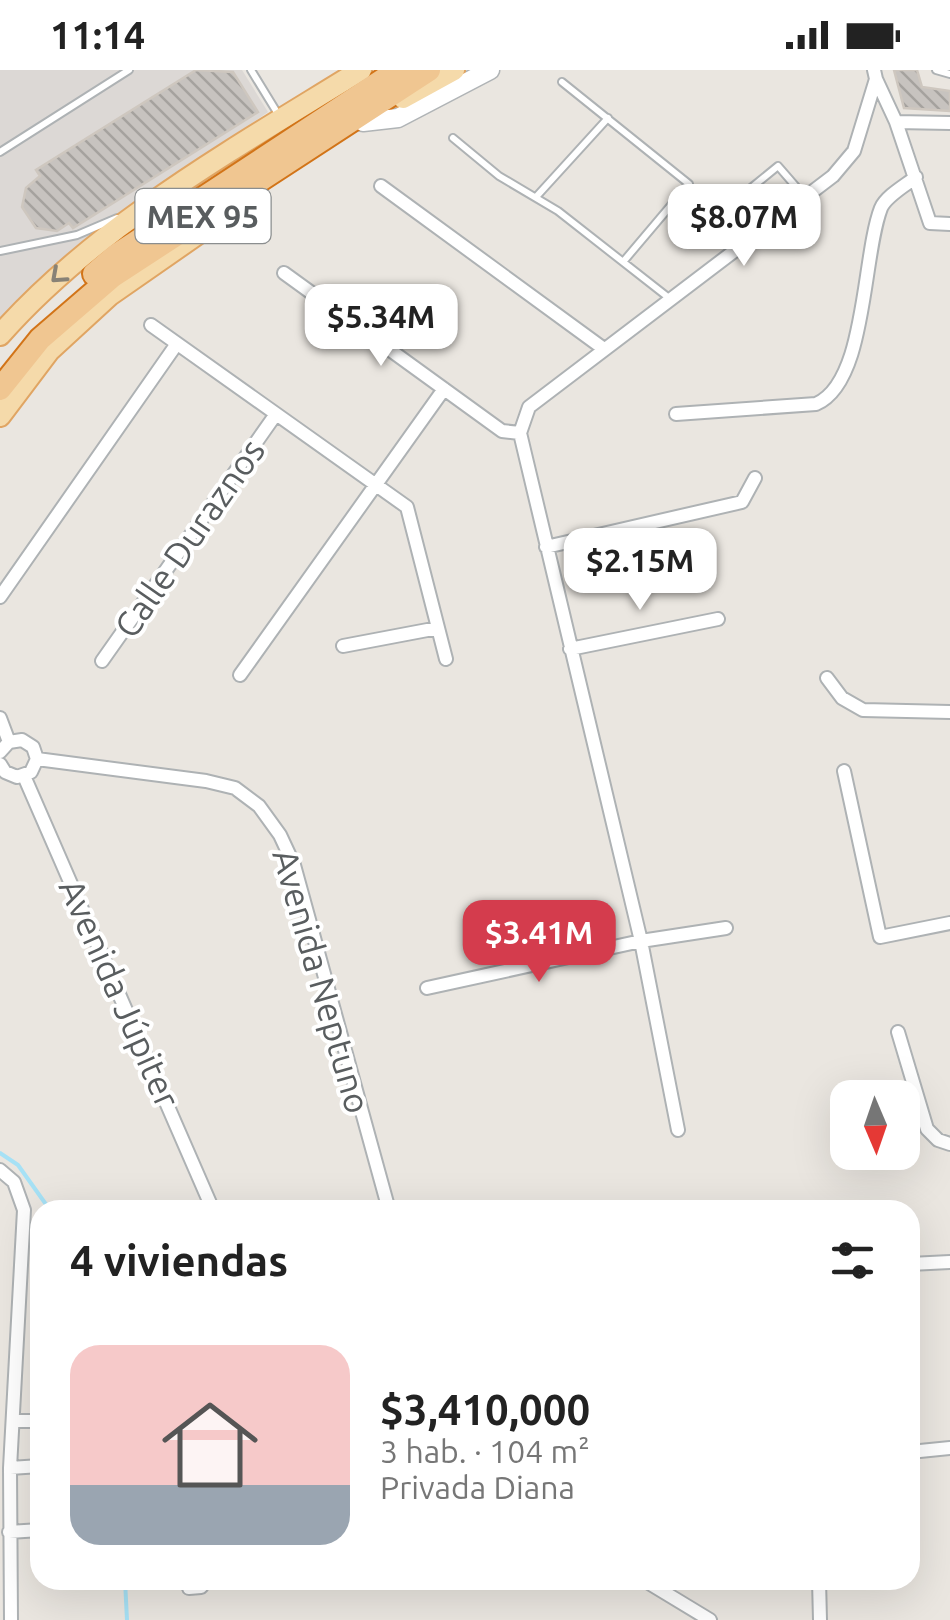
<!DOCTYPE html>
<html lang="es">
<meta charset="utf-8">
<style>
:root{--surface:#fff;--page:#f2f2f2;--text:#222;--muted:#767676;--line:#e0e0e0;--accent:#d43c4d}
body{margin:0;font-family:Ubuntu,sans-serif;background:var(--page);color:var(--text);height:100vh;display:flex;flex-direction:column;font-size:38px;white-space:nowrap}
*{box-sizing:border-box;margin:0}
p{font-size:32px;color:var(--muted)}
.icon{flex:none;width:55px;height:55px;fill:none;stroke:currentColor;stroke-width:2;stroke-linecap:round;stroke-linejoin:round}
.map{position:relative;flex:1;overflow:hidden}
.panel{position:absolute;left:30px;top:1130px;width:890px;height:390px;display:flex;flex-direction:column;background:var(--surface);border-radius:30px;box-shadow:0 10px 40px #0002}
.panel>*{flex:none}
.needle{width:65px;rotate:178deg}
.tools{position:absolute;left:830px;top:1010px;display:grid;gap:20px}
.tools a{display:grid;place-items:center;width:90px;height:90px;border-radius:20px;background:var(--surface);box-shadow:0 10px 40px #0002;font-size:50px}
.price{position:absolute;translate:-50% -85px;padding:0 22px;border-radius:20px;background:#fff;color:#222;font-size:32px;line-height:65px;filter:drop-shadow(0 2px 5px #0008)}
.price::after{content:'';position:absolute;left:50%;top:60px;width:30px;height:22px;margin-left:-15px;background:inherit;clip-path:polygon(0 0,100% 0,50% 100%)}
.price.active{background:var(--accent);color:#fff}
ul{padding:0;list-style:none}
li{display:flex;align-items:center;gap:30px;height:250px;padding:0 40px}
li+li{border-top:2px solid var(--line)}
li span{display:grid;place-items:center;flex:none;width:280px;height:200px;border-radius:30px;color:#555}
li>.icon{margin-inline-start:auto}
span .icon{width:120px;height:120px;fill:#fffc;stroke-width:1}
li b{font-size:42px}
h2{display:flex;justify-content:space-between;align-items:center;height:120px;padding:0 40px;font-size:42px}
.status{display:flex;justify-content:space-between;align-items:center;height:70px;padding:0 50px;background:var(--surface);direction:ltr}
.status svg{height:28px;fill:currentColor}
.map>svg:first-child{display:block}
.industrial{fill:#dcd8d5}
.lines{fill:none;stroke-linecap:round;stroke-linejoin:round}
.stream{stroke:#a6e1f5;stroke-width:4}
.building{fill:url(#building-back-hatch);stroke:#cec7bf;stroke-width:2.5}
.lane-casing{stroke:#aeb2b4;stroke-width:10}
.street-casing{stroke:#aeb2b4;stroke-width:16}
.secondary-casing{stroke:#b0b4b6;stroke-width:21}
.primary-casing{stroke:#e0a563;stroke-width:24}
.highway-casing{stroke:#d27418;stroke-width:26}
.lane{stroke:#fff;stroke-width:6}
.street{stroke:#fff;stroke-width:12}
.secondary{stroke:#fff;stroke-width:18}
.primary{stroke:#f5daaa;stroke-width:20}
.highway{stroke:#f0c691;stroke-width:22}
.oneway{stroke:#888276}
.labels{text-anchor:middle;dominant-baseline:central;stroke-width:8;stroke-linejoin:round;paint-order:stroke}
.shield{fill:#fff;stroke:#8b8e8f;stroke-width:2.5}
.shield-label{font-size:32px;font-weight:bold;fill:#595d5f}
.street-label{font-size:35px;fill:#595d5f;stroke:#fff}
</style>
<div class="status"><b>11:14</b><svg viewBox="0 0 49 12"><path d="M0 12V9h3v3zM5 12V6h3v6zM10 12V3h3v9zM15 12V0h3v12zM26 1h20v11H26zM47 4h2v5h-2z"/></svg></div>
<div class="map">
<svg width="950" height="1550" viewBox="0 0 950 1550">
<defs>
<pattern id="building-back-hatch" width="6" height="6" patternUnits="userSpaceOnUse" patternTransform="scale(2.5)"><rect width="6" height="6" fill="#c7c3bf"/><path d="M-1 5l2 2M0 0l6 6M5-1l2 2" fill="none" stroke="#a5a29e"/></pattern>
</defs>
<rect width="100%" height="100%" fill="#eae6e0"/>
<!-- industrial -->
<path class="industrial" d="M0,0H242L268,42L111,151L0,252Z"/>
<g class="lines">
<!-- stream -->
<path class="stream" d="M0,1083L18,1095L50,1140
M125,1510L127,1550"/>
</g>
<!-- building -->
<path class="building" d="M196,0L233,2L258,42L73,158L69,153L57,161L36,158L22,137L26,118L40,106L36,100Z
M894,0H917L922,17L950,21V41L904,38Z"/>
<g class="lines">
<defs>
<path id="lane" d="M251,0L278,44
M936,0L950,4
M562,12L689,114L623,192
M453,68L499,106L558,141L669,228
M0,82L129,0
M751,118L778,96L804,126
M536,127L608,48
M0,181L77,165L117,148"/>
<path id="street" d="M876,9L896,52L930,153L950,154
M896,52L950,53
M381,116L604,279
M284,203L502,361L520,363
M151,255L407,437L446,589
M676,344L816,334C867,312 862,187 881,138C886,126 906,115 916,107
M546,477L742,432L755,408
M0,527L176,275
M343,576L438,558
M570,579L718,549
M102,591L276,344
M240,605L444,319
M827,608L842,628L863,640L950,642
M0,648L9,672
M0,682L9,672L22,670L33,677L37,689L31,702L17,707L5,702L0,694
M37,689L206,711L235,718L259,736L280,765L294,795L389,1140
M844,701L880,867L950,853
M24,706L213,1140
M427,918L641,871L726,858
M898,962L927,1059L938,1070L950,1074
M678,1060L641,871L520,363L529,337L833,106L854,81L876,9L874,0
M0,1100L14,1112L24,1140L10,1398L11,1550
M910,1194L950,1192
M13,1351H40
M910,1382L950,1378
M10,1398L40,1396
M9,1462L40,1460
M187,1510L189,1518L201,1517L206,1510
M644,1510L710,1550
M819,1510L820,1550"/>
<path id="secondary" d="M363,52L398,48L490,0"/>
<path id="primary" d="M403,28L454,0
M0,265C97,155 237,77 361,0
M0,346L49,281L110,225L212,154"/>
<path id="highway" d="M94,204L115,186L398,0
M0,319L40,269L113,206L429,0"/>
</defs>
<!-- lane casing -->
<use href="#lane" class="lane-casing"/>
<!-- street casing -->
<use href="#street" class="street-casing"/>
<!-- secondary casing -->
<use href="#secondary" class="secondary-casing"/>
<!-- primary casing -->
<use href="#primary" class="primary-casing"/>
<!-- highway casing -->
<use href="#highway" class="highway-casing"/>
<!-- lane -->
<use href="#lane" class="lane"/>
<!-- street -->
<use href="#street" class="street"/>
<!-- secondary -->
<use href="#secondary" class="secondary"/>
<!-- primary -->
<use href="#primary" class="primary"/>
<!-- highway -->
<use href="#highway" class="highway"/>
</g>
<!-- one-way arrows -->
<defs><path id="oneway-chevron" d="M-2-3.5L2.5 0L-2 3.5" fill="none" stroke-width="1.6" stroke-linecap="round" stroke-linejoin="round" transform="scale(2.5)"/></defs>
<use class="oneway" href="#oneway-chevron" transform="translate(58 206) rotate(138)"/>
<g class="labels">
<!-- shield labels -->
<rect class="shield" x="135.5" y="119" width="135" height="54" rx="8"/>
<g class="shield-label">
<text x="203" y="146">MEX 95</text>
</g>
<!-- street labels -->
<g class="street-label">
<text transform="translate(189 468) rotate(-55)">Calle Duraznos</text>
<text transform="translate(322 911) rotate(74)">Avenida Neptuno</text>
<text transform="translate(120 923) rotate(66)">Avenida Júpiter</text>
</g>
</g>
</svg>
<div class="tools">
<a><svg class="needle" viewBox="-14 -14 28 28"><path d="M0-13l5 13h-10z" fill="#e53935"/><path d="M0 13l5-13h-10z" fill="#767676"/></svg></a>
</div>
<b class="price" style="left:744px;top:199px">$8.07M</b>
<b class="price" style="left:381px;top:299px">$5.34M</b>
<b class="price" style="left:640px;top:543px">$2.15M</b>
<b class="price active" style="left:539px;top:915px">$3.41M</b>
<section class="panel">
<h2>4 viviendas<svg class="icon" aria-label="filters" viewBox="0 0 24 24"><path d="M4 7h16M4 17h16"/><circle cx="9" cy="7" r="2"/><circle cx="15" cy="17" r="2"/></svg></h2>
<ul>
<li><span style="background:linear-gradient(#f6c9c9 70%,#9aa5b1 0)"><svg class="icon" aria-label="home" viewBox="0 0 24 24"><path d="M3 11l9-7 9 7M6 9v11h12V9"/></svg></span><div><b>$3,410,000</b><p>3 hab. · 104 m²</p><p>Privada Diana</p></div></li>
</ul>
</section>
</div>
